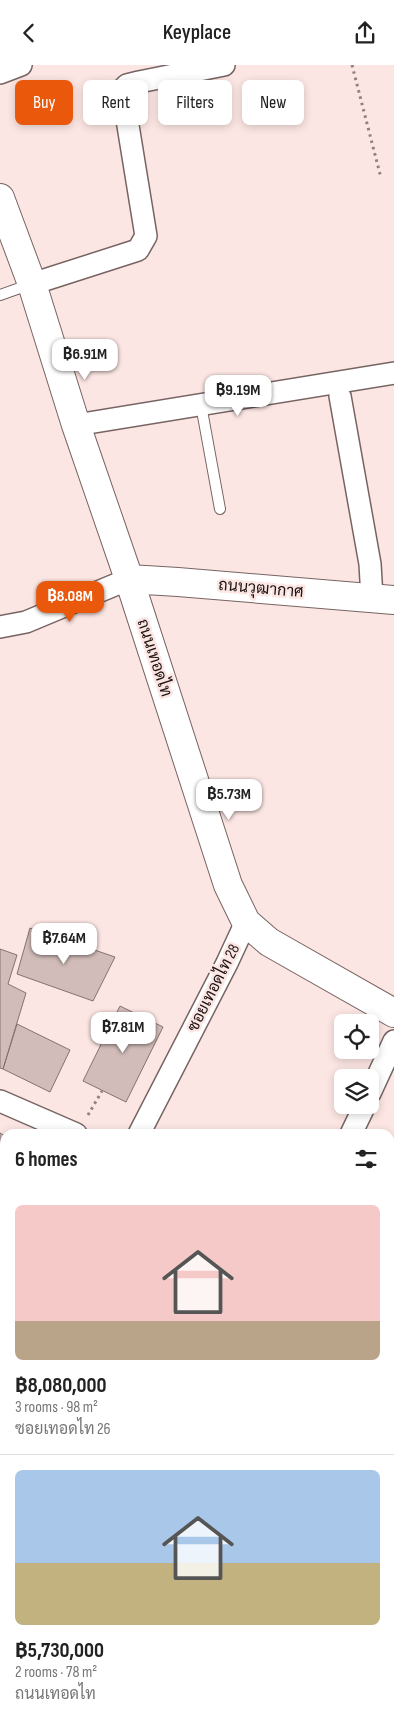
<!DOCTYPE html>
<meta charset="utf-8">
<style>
:root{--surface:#fff;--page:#f2f2f2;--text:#222;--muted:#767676;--line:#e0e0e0;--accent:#ea580c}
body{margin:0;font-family:"Sofia Sans Condensed",Sarabun,sans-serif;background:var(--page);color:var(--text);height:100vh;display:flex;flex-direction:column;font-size:19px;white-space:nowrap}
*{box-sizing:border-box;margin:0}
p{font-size:16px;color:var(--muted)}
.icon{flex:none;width:28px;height:28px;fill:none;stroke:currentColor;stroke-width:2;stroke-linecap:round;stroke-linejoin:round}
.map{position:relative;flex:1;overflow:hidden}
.side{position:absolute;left:0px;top:1064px;width:395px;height:601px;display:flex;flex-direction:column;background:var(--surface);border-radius:15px 15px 0 0;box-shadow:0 2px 8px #0003}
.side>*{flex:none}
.hud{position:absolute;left:15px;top:15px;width:365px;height:45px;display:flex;gap:10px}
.fabs{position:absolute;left:334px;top:949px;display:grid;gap:10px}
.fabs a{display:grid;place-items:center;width:45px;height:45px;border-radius:8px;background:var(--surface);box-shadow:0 2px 8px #0003;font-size:25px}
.price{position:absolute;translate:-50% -42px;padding:0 11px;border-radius:10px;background:#fff;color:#222;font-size:16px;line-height:32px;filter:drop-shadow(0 1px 2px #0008)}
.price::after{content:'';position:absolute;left:50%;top:30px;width:15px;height:11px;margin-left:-8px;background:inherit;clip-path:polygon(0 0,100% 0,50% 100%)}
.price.current{background:var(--accent);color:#fff}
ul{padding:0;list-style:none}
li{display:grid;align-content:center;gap:10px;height:265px;padding:0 15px}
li+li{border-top:1px solid var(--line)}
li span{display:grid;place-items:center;height:155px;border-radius:8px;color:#555}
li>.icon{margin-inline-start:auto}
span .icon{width:90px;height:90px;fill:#fffc;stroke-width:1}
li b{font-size:21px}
h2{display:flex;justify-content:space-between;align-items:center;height:60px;padding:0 15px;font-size:21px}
.chip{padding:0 18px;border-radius:8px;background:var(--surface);box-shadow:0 2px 8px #0003;font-size:18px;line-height:45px}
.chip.current{background:var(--accent);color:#fff}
header{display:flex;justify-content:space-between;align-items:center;height:65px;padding:0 15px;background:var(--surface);font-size:22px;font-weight:600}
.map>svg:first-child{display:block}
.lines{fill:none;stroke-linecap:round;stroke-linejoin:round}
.canal{stroke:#35adb4;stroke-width:25}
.river{stroke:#35adb4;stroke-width:44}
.building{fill:#d1bcb9;stroke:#857270}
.service-casing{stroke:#776462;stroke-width:12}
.minor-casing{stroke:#776462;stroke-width:24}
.secondary-casing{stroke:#776462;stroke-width:30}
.path{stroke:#90817f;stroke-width:3;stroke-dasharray:2.5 4;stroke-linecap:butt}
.service{stroke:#fff;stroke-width:10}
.minor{stroke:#fff;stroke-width:21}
.secondary{stroke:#fff;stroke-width:28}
.labels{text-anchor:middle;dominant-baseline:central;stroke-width:5;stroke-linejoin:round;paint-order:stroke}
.street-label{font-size:16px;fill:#1c1413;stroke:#fce6e3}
</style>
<header><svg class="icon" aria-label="back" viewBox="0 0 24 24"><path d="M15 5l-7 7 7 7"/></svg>Keyplace<svg class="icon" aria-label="share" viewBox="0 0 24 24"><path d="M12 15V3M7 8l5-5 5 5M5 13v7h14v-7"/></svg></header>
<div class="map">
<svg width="394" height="1664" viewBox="0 0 394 1664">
<rect width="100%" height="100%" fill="#fce6e3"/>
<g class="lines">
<!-- canal -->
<path class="canal" d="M172,1664V1660"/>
<!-- river -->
<path class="river" d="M0,1307L5,1310
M390,1567L394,1569"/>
</g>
<!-- building -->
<path class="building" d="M30,863L115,892L93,936L17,909Z
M0,884L17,890L8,919L26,928L3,1004L0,1003Z
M120,941L163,962L126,1037L83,1016Z
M17,959L70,985L50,1027L3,1004Z
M0,1068L5,1071V1087L0,1096Z
M0,1536L5,1537V1623L2,1638H0Z"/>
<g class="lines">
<defs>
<path id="service" d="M0,230L31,219
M201,340L220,444
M0,1165L5,1156
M0,1650H5"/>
<path id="minor" d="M0,8L21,0
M32,219L138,185L146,171L124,36L123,24L127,20L139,17L224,0
M340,331L370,499L372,533
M76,360L394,308
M0,562L26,557L129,514
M370,1028L394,976
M0,1036L76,1069
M139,1069L227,898L246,857
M351,1069L365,1040
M390,1452L394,1443"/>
<path id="secondary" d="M0,133L32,219L76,360L129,514L228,820L246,857L269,877L394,948
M129,514L178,517L394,535"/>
</defs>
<!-- service casing -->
<use href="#service" class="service-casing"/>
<!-- minor casing -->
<use href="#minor" class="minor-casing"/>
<!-- secondary casing -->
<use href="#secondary" class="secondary-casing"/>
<!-- path -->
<path class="path" d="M352,0L381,113
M88,1050L102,1026"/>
<!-- service -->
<use href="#service" class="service"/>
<!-- minor -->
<use href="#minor" class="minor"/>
<!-- secondary -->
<use href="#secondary" class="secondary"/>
</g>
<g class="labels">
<!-- street labels -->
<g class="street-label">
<text transform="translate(261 524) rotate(5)">ถนนวุฒากาศ</text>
<text transform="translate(154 593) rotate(72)">ถนนเทอดไท</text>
<text transform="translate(214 923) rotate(-63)">ซอยเทอดไท 28</text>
</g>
</g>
</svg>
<div class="fabs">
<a><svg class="icon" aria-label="locate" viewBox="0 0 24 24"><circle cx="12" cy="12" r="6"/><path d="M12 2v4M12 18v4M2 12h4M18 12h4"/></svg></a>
<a><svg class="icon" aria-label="layers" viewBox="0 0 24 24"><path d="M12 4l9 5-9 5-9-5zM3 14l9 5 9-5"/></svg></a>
</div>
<b class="price" style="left:85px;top:316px">฿6.91M</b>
<b class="price" style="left:238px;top:352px">฿9.19M</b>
<b class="price current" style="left:70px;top:558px">฿8.08M</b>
<b class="price" style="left:229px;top:756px">฿5.73M</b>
<b class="price" style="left:64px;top:900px">฿7.64M</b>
<b class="price" style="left:123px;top:989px">฿7.81M</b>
<div class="hud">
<a class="chip current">Buy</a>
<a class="chip">Rent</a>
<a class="chip">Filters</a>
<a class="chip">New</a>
</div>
<section class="side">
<h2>6 homes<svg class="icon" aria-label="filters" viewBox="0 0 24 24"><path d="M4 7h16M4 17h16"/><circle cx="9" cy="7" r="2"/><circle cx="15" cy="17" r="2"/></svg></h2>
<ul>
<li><span style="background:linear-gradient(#f6c9c9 75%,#b9a48a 0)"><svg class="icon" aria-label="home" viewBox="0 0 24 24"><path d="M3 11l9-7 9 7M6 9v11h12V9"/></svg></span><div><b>฿8,080,000</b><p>3 rooms · 98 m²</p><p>ซอยเทอดไท 26</p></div></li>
<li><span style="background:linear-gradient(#a9c7e8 60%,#c2b280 0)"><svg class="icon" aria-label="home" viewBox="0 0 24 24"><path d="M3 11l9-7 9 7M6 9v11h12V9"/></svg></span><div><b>฿5,730,000</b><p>2 rooms · 78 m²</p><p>ถนนเทอดไท</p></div></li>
</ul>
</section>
</div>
